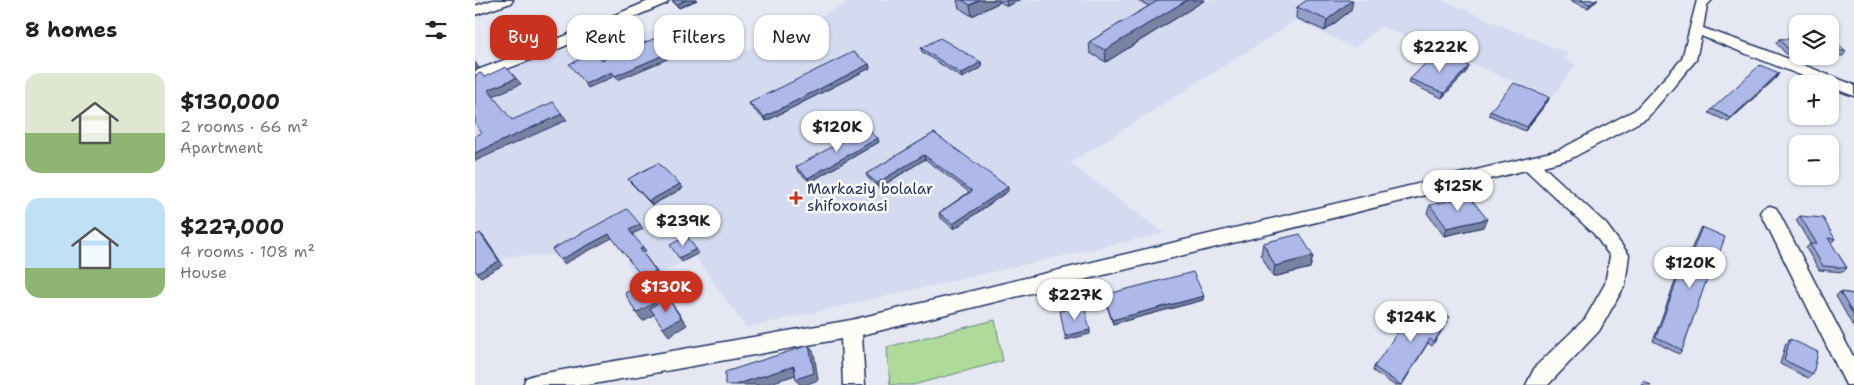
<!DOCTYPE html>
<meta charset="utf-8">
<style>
:root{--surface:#fff;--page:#f2f2f2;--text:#222;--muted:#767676;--accent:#c8321e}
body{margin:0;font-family:"Shantell Sans",sans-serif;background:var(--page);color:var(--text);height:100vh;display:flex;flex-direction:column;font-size:19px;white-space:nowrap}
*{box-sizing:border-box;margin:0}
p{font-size:16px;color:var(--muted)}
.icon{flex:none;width:28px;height:28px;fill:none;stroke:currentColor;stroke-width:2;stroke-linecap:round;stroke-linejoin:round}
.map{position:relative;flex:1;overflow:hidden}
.side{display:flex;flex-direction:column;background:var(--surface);width:475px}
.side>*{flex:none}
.top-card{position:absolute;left:15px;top:15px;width:475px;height:45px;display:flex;gap:10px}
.tools{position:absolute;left:1314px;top:15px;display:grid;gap:10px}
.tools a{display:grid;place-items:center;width:50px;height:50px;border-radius:10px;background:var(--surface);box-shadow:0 1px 4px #0004;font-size:25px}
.price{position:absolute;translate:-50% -42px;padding:0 11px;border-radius:18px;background:#fff;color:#222;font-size:16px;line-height:32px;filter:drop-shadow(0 1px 2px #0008)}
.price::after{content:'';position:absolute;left:50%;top:30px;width:15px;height:11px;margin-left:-8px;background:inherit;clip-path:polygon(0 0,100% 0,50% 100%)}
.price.on{background:var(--accent);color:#fff}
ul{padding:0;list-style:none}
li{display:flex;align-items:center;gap:15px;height:125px;padding:0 25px}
li span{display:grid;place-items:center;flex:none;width:140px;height:100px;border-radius:15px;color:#555}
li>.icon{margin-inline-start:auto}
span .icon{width:60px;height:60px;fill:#fffc;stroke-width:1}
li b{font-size:21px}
h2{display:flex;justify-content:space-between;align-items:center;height:60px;padding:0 25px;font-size:21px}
.tag{padding:0 18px;border-radius:15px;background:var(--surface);box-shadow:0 1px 4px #0004;font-size:18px;line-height:45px}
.tag.on{background:var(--accent);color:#fff}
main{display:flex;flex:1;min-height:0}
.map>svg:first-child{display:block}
.built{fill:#d4daf0}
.green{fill:#aedb9a;stroke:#64857c}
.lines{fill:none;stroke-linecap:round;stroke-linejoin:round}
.minor-casing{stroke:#1b2f5e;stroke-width:3}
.minor{fill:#fdfcf7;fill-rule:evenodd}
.wall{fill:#969fc8;stroke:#1b2f5e}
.shaded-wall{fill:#7a82a3;stroke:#1b2f5e}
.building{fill:#aeb9e9;stroke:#1b2f5e}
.poi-dot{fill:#c8321e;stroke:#fdfcf7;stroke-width:2}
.labels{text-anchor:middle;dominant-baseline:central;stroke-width:5;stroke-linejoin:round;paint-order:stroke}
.poi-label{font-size:15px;fill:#1b2f5e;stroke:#fdfcf7;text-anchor:start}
</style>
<main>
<section class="side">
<h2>8 homes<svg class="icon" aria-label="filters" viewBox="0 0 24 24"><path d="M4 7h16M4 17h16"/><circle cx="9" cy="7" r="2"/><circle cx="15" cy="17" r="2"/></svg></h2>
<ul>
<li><span style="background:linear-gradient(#dfe7d0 60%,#8fb573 0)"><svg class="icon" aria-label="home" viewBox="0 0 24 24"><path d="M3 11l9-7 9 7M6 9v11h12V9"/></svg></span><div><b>$130,000</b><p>2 rooms · 66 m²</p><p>Apartment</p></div></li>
<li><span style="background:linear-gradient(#bfe0f5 70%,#8fb573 0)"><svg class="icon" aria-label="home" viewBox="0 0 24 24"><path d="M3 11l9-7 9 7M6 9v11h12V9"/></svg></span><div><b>$227,000</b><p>4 rooms · 108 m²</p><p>House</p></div></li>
</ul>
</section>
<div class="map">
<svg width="1379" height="385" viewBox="0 0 1379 385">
<rect width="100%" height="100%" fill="#e5e8f3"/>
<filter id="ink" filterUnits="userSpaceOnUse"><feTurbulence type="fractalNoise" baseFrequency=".02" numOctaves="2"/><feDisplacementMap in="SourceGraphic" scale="10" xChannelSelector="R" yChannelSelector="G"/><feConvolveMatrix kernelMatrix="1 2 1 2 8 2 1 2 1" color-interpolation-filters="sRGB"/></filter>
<g filter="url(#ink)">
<!-- built -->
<path class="built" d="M380,0H967L1094,54L1091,60L1101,64L1077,97L906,26L879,48L822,20L595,163L689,233L271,328L219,255L167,284L151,263L154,260L146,250L148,249L141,236L89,264L82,255L34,256L25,261L0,242V79L54,58L235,19L269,51Z"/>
<!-- green -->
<path class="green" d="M520,320L528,361L438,385H415L412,347Z"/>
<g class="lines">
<defs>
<path id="minor" d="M18,0H38L36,3L0,15V6Z
M176,0H194L192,3L71,54L0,81V71L61,48Z
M1222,0H1237L1232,5L1228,28L1288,49L1379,85V96L1355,87V84H1348L1226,36L1221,60L1172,118L1095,159L1068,166L1131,224L1154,255L1150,285L1124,331L1073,385H1051L1060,367L1110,319L1130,284L1135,256L1119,234L1051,170L387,335L390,385H368L366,339L113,385H48L51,378L59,375L376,320L1084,150L1160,110L1207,59Z
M1295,206L1301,208L1304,213L1379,358V385H1371L1286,213L1289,208Z"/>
</defs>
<!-- minor casing -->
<use href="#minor" class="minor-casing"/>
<!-- minor -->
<use href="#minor" class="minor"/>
</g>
<!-- wall -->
<path class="wall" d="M196,0H222L204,8Z
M482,0H545L532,6L525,2L497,16L484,8Z
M662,0H730L631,62L615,53L614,42L674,6Z
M1096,0H1123L1113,8L1096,1Z
M822,7L876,10L850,31L821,18Z
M1304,39H1322V55H1312L1301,43Z
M1355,40L1371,51L1368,56L1355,55Z
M446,48L506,62L507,67L487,78L447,52Z
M394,64L395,68L291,121L276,107L274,103Z
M992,71L967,98L934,83L935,79Z
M1304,73L1301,78L1253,122L1234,113L1237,109Z
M1074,97L1073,101L1050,131L1014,115L1015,111Z
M459,133L533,191L479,229L465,217L464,213L494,192L450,159L404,188L393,178L391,174Z
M404,142L335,182L323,171L321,167Z
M153,179L208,188L177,205L156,183Z
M955,205L1008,227L969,236L952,213Z
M1325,216L1360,239L1356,243L1372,268L1368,272L1344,270L1331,248L1335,244L1321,220Z
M1227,227L1244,254L1241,258L1239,257L1207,350L1204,354L1178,341L1210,255L1213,251L1215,252L1224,231Z
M788,243L838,256L835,268L798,277L786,255Z
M1365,292L1379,294V328L1361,296Z
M629,295L728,300L638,324L630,300Z
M973,321L957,346L953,343L927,385H919L898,371L899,367L928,333Z
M1315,339L1338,374L1333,378L1305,364L1311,343Z"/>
<!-- shaded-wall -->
<path class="shaded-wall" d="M211,0H222L204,8L202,4Z
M504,0H524L525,2L497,16L495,5Z
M531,0H545L532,6Z
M712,0H730L631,62L630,50Z
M877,0H878L876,10L850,31L852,20Z
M1120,0H1123L1113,8L1115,4Z
M228,38L230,43L143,80L140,76Z
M0,62L4,68L0,70Z
M506,62L507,67L487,78L486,74Z
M394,64L395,68L291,121L289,117Z
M994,66L992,71L967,98L969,93Z
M137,72L140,76L113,88L110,84Z
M1304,73L1301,78L1253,122L1256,118Z
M41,78L46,84L18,96L13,90Z
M1074,97L1073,101L1050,131L1052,127Z
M87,114L92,120L0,161V153Z
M403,138L404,142L335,182L333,178Z
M449,155L450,159L404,188L402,183Z
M205,184L208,188L177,205L174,201Z
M533,187V191L479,229L478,224Z
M1012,219L1008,227L969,236L972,228Z
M165,224L168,229L157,234L154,230Z
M5,233L9,237L28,265L6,277L2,273Z
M134,234L137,238L89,264L85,260Z
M168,247L171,251L168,253L184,275L172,282L168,278L165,249Z
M221,249L224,253L207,262L204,258Z
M838,256L835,268L798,277L800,266Z
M167,284L174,292L185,311L168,321L161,313Z
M729,296L728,300L638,324L637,320Z
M193,298L212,325L194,336L188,328Z
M615,330V334L591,340L590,336Z
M334,345L339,353L343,380L330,385H325L321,379Z
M319,366L324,374L289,385H260Z"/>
<!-- building -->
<path class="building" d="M198,0H211L202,4Z
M487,0H504L495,5Z
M684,0H712L630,50L614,42Z
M832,0H877L852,20L822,7Z
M1105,0H1120L1115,4Z
M213,25L228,38L140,76L137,72L110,84L94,64L120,53L127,60Z
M465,38L506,62L486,74L446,48Z
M1304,39H1322V51H1315Z
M1355,40H1359L1371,51H1355Z
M378,52L394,64L289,117L274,103Z
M961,53L994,66L969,93L935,79Z
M1285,65L1304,73L1256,118L1237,109Z
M31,67L41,78L13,90L37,120L78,102L87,114L0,153V136L7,133L0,124V75L6,73L9,77Z
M1039,83L1074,97L1052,127L1015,111Z
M390,128L403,138L333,178L321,167Z
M459,133L533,187L478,224L464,213L497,191L449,155L402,183L391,174Z
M183,163L205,184L174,201L153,179Z
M994,196L1012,219L972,228L955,205Z
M152,209L165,224L154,230L168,247L165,249L181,271L168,278L134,234L85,260L77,249Z
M1325,216L1348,218L1360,239L1353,238L1372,268L1348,266L1335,244H1342Z
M1227,227L1250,237L1244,254L1241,253L1207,350L1181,337L1213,251L1217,252Z
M5,233L24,261L2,273L0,270V236Z
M825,234L838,256L800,266L788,243Z
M212,236L221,249L204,258L195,245Z
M718,272L729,296L637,320L629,295Z
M167,284L179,303L161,313L150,293Z
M1365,292L1379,294V316Z
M193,298L206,318L188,328L175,308Z
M949,303L975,317L959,342L955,339L926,385L899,367L924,330L928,333Z
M609,305L615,330L590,336L585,311Z
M1315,339L1343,352L1338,374L1309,360Z
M334,345L339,373L321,379L319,366L260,385H250V372Z
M1169,381L1176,385H1166Z"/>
</g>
<!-- markers -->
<path class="poi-dot" d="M318.5 190.5h5v5h5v5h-5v5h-5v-5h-5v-5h5z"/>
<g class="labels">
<!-- poi labels -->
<g class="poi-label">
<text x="332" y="189">Markaziy bolalar<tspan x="332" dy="17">shifoxonasi</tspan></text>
</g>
</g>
</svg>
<div class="tools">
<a><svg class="icon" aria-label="layers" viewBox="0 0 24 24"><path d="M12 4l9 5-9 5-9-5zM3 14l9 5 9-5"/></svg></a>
<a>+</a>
<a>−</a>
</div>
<b class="price" style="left:965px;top:73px">$222K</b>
<b class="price" style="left:362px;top:153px">$120K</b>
<b class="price" style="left:983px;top:212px">$125K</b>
<b class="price" style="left:208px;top:247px">$239K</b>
<b class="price" style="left:1215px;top:289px">$120K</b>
<b class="price on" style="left:191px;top:313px">$130K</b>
<b class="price" style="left:600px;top:321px">$227K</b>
<b class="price" style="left:936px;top:343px">$124K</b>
<div class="top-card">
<a class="tag on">Buy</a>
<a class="tag">Rent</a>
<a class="tag">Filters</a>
<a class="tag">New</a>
</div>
</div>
</main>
